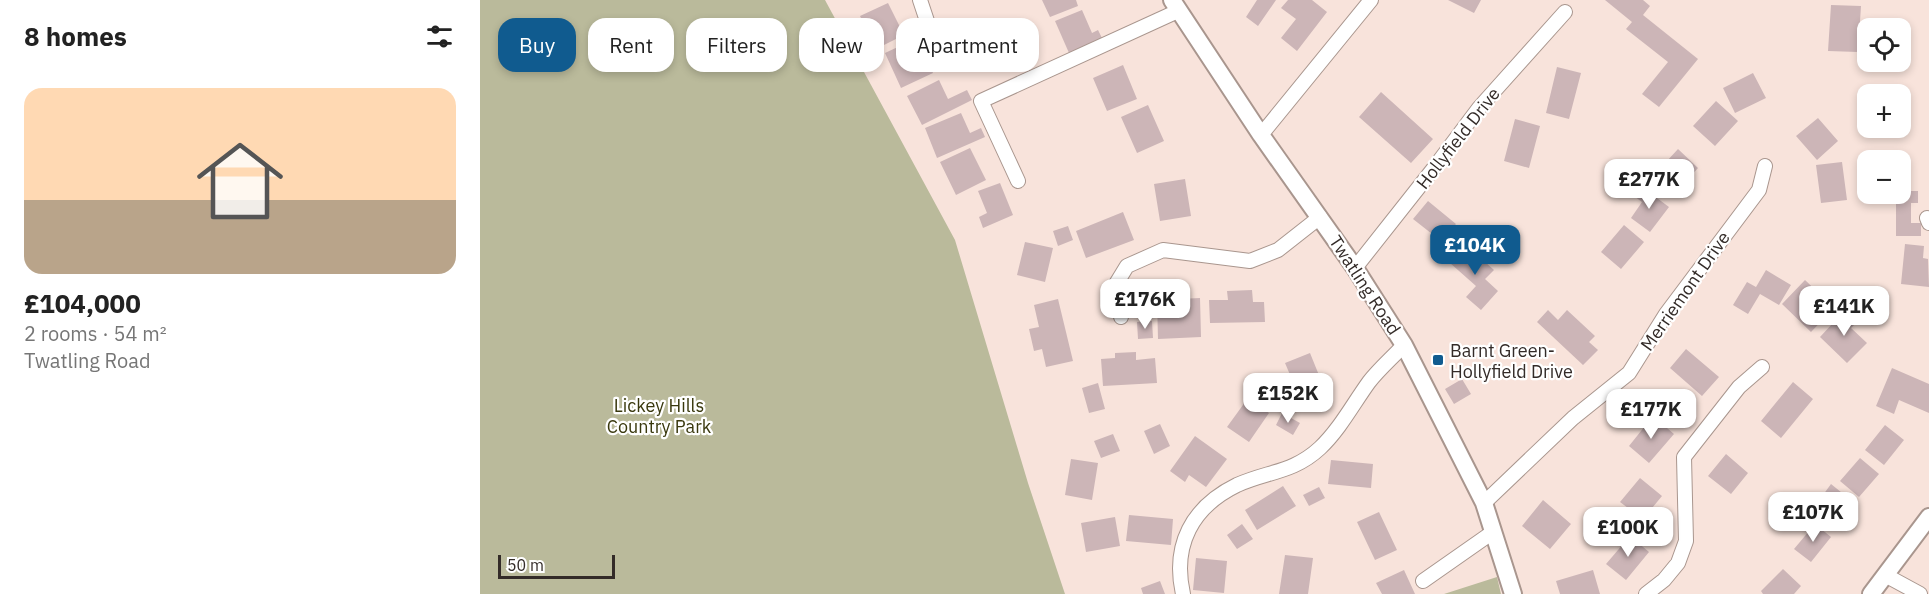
<!DOCTYPE html>
<meta charset="utf-8">
<style>
:root{--surface:#fff;--page:#f6f6f6;--text:#222;--muted:#767676;--accent:#105b8f}
body{margin:0;font-family:"IBM Plex Sans",sans-serif;background:var(--page);color:var(--text);height:100vh;display:flex;flex-direction:column;font-size:22px;white-space:nowrap}
*{box-sizing:border-box;margin:0}
p{font-size:20px;color:var(--muted)}
.icon{flex:none;width:33px;height:33px;fill:none;stroke:currentColor;stroke-width:2;stroke-linecap:round;stroke-linejoin:round}
.map{position:relative;flex:1;overflow:hidden}
.panel{display:flex;flex-direction:column;background:var(--surface);width:480px}
.panel>*{flex:none}
.top-card{position:absolute;left:18px;top:18px;width:570px;height:54px;display:flex;gap:12px}
.tools{position:absolute;left:1377px;top:18px;display:grid;gap:12px}
.tools a{display:grid;place-items:center;width:54px;height:54px;border-radius:12px;background:var(--surface);box-shadow:0 3px 9px #0003;font-size:30px}
.scale{position:absolute;left:18px;bottom:15px;width:117px;box-sizing:border-box;padding-left:6px;border:3px solid #332b28;border-top:0;font-size:16px;line-height:21px;white-space:nowrap;color:#332b28;-webkit-text-stroke:4px #fff;paint-order:stroke}
.price{position:absolute;translate:-50% -51px;padding:0 14px;border-radius:12px;background:#fff;color:#222;font-size:20px;line-height:39px;filter:drop-shadow(0 2px 3px #0008)}
.price::after{content:'';position:absolute;left:50%;top:36px;width:18px;height:14px;margin-left:-9px;background:inherit;clip-path:polygon(0 0,100% 0,50% 100%)}
.price.selected{background:var(--accent);color:#fff}
ul{padding:0;list-style:none}
li{display:grid;align-content:center;gap:12px;height:318px;padding:0 24px}
li span{display:grid;place-items:center;height:186px;border-radius:18px;color:#555}
li>.icon{margin-inline-start:auto}
span .icon{width:108px;height:108px;fill:#fffc;stroke-width:1}
li b{font-size:26px}
h2{display:flex;justify-content:space-between;align-items:center;height:72px;padding:0 24px;font-size:26px}
.chip{padding:0 21px;border-radius:18px;background:var(--surface);box-shadow:0 3px 9px #0003;font-size:21px;line-height:54px}
.chip.selected{background:var(--accent);color:#fff}
main{display:flex;flex:1;min-height:0}
.map>svg:first-child{display:block}
.green{fill:#baba9b}
.building{fill:#ccb5b7}
.lines{fill:none;stroke-linecap:round;stroke-linejoin:round}
.minor-casing{stroke:#a9968e;stroke-width:16}
.tertiary-casing{stroke:#a9968e;stroke-width:20}
.minor{stroke:#fff;stroke-width:14}
.tertiary{stroke:#fff;stroke-width:16}
.poi-dot{fill:#105b8f;stroke:#fff;stroke-width:2}
.labels{text-anchor:middle;dominant-baseline:central;stroke-width:4.5;stroke-linejoin:round;paint-order:stroke}
.street-label{font-size:18px;fill:#332b28;stroke:#fff}
.poi-label{font-size:18px;fill:#332b28;stroke:#fff;text-anchor:start}
.park-label{font-size:18px;fill:#39380d;stroke:#fff}
</style>
<main>
<section class="panel">
<h2>8 homes<svg class="icon" aria-label="filters" viewBox="0 0 24 24"><path d="M4 7h16M4 17h16"/><circle cx="9" cy="7" r="2"/><circle cx="15" cy="17" r="2"/></svg></h2>
<ul>
<li><span style="background:linear-gradient(#ffd9b3 60%,#b9a48a 0)"><svg class="icon" aria-label="home" viewBox="0 0 24 24"><path d="M3 11l9-7 9 7M6 9v11h12V9"/></svg></span><div><b>£104,000</b><p>2 rooms · 54 m²</p><p>Twatling Road</p></div></li>
</ul>
</section>
<div class="map">
<svg width="1449" height="594" viewBox="0 0 1449 594">
<rect width="100%" height="100%" fill="#f8e3db"/>
<!-- green -->
<path class="green" d="M0,0H345L475,240L548,483L585,594H0Z
M1017,577L1021,594H964Z"/>
<!-- building -->
<path class="building" d="M562,0H596L598,6L570,17Z
M777,0H796L778,26L766,17Z
M808,0H832L847,12L817,51L801,38L816,19L801,8Z
M968,0H1001L994,13Z
M1125,0H1163L1170,6L1163,15L1218,59L1179,107L1162,94L1188,62L1146,29L1152,22Z
M408,3L424,35L396,49L380,16Z
M1351,5L1381,6L1378,52L1348,51Z
M602,10L612,33L618,30L623,40L589,53L575,21Z
M437,38L453,73L421,88L405,53Z
M643,65L657,99L627,111L613,78Z
M1077,67L1101,73L1089,119L1066,113Z
M1273,73L1286,98L1255,113L1243,88Z
M459,80L468,99L487,90L492,100L442,125L427,96Z
M901,92L953,139L931,163L879,117Z
M1236,101L1258,121L1235,146L1213,126Z
M668,105L684,141L657,153L641,117Z
M481,113L490,133L501,128L505,137L457,158L445,128Z
M1338,118L1358,141L1337,160L1316,136Z
M1035,119L1060,126L1049,168L1024,161Z
M490,148L506,180L476,195L460,162Z
M1198,149L1218,168L1196,192L1175,174Z
M1362,162L1367,200L1341,203L1336,165Z
M705,179L711,216L680,221L674,184Z
M520,183L533,215L503,228L499,217L507,213L498,191Z
M1161,186L1189,207L1170,232L1151,218L1162,202L1154,196Z
M1420,191H1438V203H1431V223H1441V236H1416V194H1420Z
M948,201L976,224L961,241L933,219Z
M643,212L654,240L606,258L596,231Z
M1144,225L1164,242L1141,269L1121,252Z
M588,226L593,240L578,246L573,231Z
M545,242L573,248L565,282L537,275Z
M1425,244L1444,246L1443,258L1448,259L1449,287L1421,284Z
M986,245L1014,270L1005,279L1018,291L1001,310L986,297L996,286L970,263Z
M1286,270L1311,285L1299,305L1280,294L1268,314L1253,305L1267,282L1276,287Z
M1325,280L1354,308L1331,332L1302,304Z
M772,290L773,302H784L785,322L730,323L729,300H748L747,291Z
M720,298L721,337L678,339L677,300Z
M578,299L593,361L566,367L562,349L554,351L549,329L559,327L554,305Z
M1366,309L1378,321L1371,328L1387,343L1367,363L1340,337Z
M1068,310L1078,320L1087,310L1115,336L1109,342L1118,350L1103,365L1057,322Z
M672,321L673,338L658,339L657,322Z
M1206,349L1239,377L1222,396L1190,368Z
M656,352V360L675,358L677,383L623,386L621,359L635,358V353Z
M830,353L847,395L823,405L805,363Z
M1412,368L1449,384V413L1419,400L1414,414L1396,406Z
M982,379L991,394L974,404L965,389Z
M1313,382L1333,399L1301,438L1281,421Z
M618,383L625,409L609,413L602,388Z
M768,398L789,413L769,442L747,427Z
M802,413L820,423L813,435L796,425Z
M1173,416L1194,434L1169,463L1149,446Z
M680,424L690,446L674,454L664,431Z
M1405,425L1424,440L1404,465L1385,450Z
M633,434L640,451L621,458L614,441Z
M715,436L747,459L726,487L709,475L705,482L690,471Z
M1246,454L1268,473L1251,494L1228,476Z
M1380,458L1399,474L1379,497L1360,481Z
M591,459L618,463L612,500L585,495Z
M851,460L893,464L891,488L848,484Z
M1160,478L1182,496L1158,525L1144,514L1148,508L1140,502Z
M1351,484L1372,501L1352,527L1335,515L1348,498L1343,495Z
M803,486L816,506L777,530L765,510Z
M839,487L845,498L829,506L823,495Z
M1063,500L1091,524L1070,549L1042,526Z
M899,512L917,550L895,560L877,522Z
M649,515L693,519L691,545L646,541Z
M635,517L640,546L606,552L601,523Z
M762,524L773,539L757,549L747,535Z
M1335,524L1351,537L1331,562L1314,549Z
M1150,536L1169,552L1146,580L1126,564Z
M805,555L833,558L828,594H799Z
M716,558L747,561L744,593L713,590Z
M1303,569L1321,586L1314,594H1283L1281,591Z
M924,570L935,594H902L896,583Z
M1113,570L1120,594H1080L1076,581Z
M680,581L685,594H663L661,588Z"/>
<g class="lines">
<defs>
<path id="minor" d="M440,0L452,36
M781,135L891,0
M538,181L501,101L698,11
M1447,218L1449,223
M875,268L954,168L999,108L1085,12
M641,317L636,284L647,266L683,250L770,261L798,250L840,217
M1004,503L1093,418L1149,373L1186,314L1279,190L1285,166
M1405,575L1440,594
M943,581L1013,532
M703,594C692,545 712,507 757,485C788,471 813,473 840,448C860,429 873,404 889,382C899,369 913,357 924,345
M1166,594L1184,580L1198,563L1206,541L1204,457L1259,387L1282,367"/>
<path id="tertiary" d="M692,0L781,135L875,268L924,345L1004,503L1033,594
M1391,594L1449,517"/>
</defs>
<!-- minor casing -->
<use href="#minor" class="minor-casing"/>
<!-- tertiary casing -->
<use href="#tertiary" class="tertiary-casing"/>
<!-- minor -->
<use href="#minor" class="minor"/>
<!-- tertiary -->
<use href="#tertiary" class="tertiary"/>
</g>
<!-- markers -->
<rect class="poi-dot" x="952" y="354" width="12" height="12" rx="3"/>
<g class="labels">
<!-- street labels -->
<g class="street-label">
<text transform="translate(978 138) rotate(-52)">Hollyfield Drive</text>
<text transform="translate(885 285) rotate(57)">Twatling Road</text>
<text transform="translate(1205 291) rotate(-55)">Merriemont Drive</text>
</g>
<!-- poi labels -->
<g class="poi-label">
<text x="970" y="350">Barnt Green-<tspan x="970" dy="21">Hollyfield Drive</tspan></text>
</g>
<!-- park labels -->
<g class="park-label">
<text x="179" y="405">Lickey Hills<tspan x="179" dy="21">Country Park</tspan></text>
</g>
</g>
</svg>
<div class="tools">
<a><svg class="icon" aria-label="locate" viewBox="0 0 24 24"><circle cx="12" cy="12" r="6"/><path d="M12 2v4M12 18v4M2 12h4M18 12h4"/></svg></a>
<a>+</a>
<a>−</a>
</div>
<div class="scale">50 m</div>
<b class="price" style="left:1169px;top:210px">£277K</b>
<b class="price selected" style="left:995px;top:276px">£104K</b>
<b class="price" style="left:665px;top:330px">£176K</b>
<b class="price" style="left:1364px;top:337px">£141K</b>
<b class="price" style="left:808px;top:424px">£152K</b>
<b class="price" style="left:1171px;top:440px">£177K</b>
<b class="price" style="left:1333px;top:543px">£107K</b>
<b class="price" style="left:1148px;top:558px">£100K</b>
<div class="top-card">
<a class="chip selected">Buy</a>
<a class="chip">Rent</a>
<a class="chip">Filters</a>
<a class="chip">New</a>
<a class="chip">Apartment</a>
</div>
</div>
</main>
